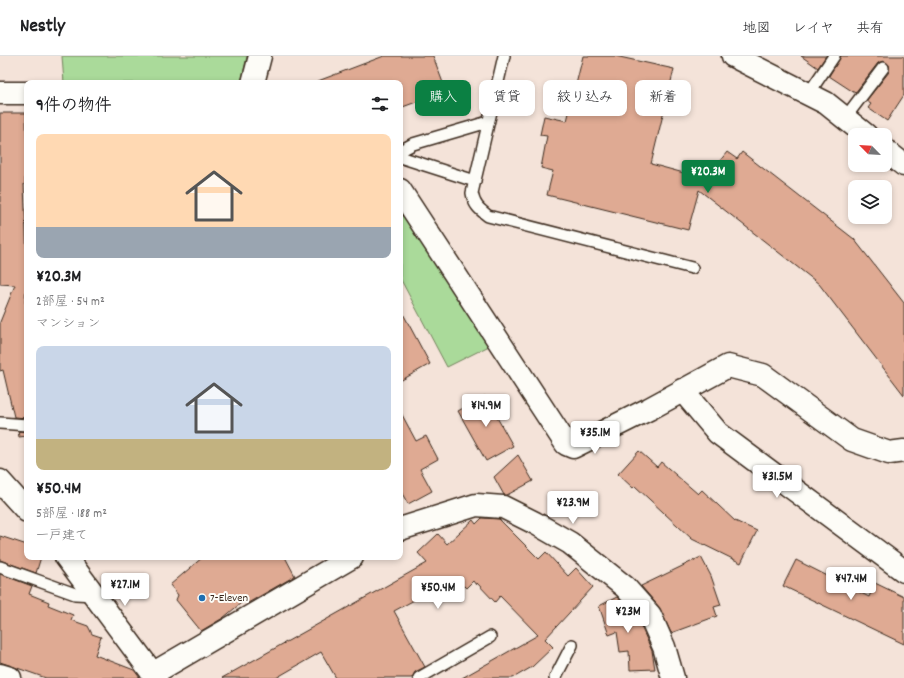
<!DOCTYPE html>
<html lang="ja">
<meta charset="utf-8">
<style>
:root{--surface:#fff;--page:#f2f2f2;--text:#202124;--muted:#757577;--line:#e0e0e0;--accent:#0b8043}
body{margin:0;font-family:Dekko,"Klee One",sans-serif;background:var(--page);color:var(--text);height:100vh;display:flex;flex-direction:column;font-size:15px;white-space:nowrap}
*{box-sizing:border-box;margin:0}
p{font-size:13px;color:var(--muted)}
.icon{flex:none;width:22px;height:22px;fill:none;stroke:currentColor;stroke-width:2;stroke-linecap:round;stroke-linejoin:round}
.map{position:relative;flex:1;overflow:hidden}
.details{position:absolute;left:24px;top:24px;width:379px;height:480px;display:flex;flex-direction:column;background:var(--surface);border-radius:8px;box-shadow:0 2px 6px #0003}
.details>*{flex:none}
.banner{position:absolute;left:415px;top:24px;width:380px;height:36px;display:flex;gap:8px}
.needle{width:26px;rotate:294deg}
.fabs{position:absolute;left:848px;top:72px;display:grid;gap:8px}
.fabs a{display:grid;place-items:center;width:44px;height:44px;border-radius:8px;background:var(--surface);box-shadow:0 2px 6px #0003;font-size:20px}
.price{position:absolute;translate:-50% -34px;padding:0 9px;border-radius:4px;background:#fff;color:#222;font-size:13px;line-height:26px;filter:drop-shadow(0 1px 2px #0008)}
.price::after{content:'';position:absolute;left:50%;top:24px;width:12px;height:9px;margin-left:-6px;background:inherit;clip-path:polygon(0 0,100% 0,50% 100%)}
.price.on{background:var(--accent);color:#fff}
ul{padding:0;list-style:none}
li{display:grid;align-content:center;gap:8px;height:212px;padding:0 12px}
li span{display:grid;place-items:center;height:124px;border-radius:8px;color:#555}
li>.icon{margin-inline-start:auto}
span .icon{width:72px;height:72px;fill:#fffc;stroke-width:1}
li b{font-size:17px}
h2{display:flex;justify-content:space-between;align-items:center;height:48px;padding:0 12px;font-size:17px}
.tag{padding:0 14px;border-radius:8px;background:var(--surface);box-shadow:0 2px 6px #0003;font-size:14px;line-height:36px}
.tag.on{background:var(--accent);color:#fff}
header{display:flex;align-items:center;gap:24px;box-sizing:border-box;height:56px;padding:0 20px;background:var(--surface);border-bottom:1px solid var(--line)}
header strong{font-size:19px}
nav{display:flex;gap:22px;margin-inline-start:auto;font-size:14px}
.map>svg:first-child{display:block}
.green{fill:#aada9a;stroke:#72825c}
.building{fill:#dfaa93;stroke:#3b2a1e}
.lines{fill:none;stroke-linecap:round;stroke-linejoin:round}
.service-casing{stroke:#3b2a1e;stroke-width:14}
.minor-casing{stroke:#3b2a1e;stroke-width:25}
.service{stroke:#fdfcf7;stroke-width:11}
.minor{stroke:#fdfcf7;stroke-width:22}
.poi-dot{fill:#1f6fb2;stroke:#fdfcf7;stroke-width:1.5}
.labels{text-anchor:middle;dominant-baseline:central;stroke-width:4;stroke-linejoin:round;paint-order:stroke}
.poi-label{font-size:12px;fill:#3b2a1e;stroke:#fdfcf7;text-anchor:start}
</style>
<header>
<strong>Nestly</strong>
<nav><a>地図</a><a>レイヤ</a><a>共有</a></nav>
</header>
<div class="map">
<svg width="904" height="622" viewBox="0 0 904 622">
<rect width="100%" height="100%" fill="#f4e3d9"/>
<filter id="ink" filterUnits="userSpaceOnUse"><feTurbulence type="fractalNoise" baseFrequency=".025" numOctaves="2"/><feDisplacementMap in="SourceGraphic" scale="8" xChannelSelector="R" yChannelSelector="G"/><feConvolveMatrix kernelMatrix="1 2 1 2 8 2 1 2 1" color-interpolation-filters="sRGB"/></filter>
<g filter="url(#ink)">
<!-- green -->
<path class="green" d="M62,0H247L241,27H64Z
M400,147L491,289L447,311L400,222Z"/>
<!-- building -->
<path class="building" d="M384,0H433L446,35L400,52V27H318V25Z
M583,0H615L674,13L651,108L702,122L701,125L712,109L715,111L727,96L737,103L742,96L854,183L904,247V339L819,228L699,134L688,174L547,139L553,115L541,112L547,80L540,79L544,60L567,65Z
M801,0H826L818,12Z
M841,0H904V39L887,65L868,52L871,48L866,45L889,16V9L883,5L878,7L855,37L829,20Z
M0,57H26L27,121H25V128H24L27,205L25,247L27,246V362L14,361L3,314L0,315V266L15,229L0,228Z
M400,252L430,308L400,325Z
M485,340L513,390L486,405L458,355Z
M400,355L416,385L426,380L438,403L420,413L432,435L408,448L400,434Z
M18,375L27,376V380L19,381Z
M639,395L657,411L661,406L698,438L702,434L735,465L757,475L741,507L692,483L635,430L633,432L618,418Z
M518,399L533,425L507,439H504L494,421Z
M482,462L499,463L539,503L546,496L568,520L576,512L593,531L545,583L553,591L532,611L513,622H462L538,579L500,540L495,546L477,527L476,529L473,525L466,532L464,530L438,546L431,535L394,555L425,611L415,616L412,622H336L321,596L276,622H222L427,507L418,497L438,478L447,488L473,464L476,468Z
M0,480L27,489V501H41L36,517L0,504Z
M203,501H285L295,520L248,547L246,543L223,562L201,575L176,544L178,539L170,529Z
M701,501L711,520L721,549L714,551L717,560L671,577L659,551L641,530Z
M796,504L869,541L875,527L904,541V588L783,530Z
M0,518L32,530L29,538L49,546L48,549L73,559L71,564L88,570L92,578L101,581L95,599L134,614L140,622H46L0,606Z
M617,541L639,566L652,595L655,613L630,614L629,595L620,596L617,576L609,579L599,550Z"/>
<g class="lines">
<defs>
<path id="service" d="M504,0L472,137C474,149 479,153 488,160L692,212
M809,37L834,0
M845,62L883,12
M400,95L413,88L488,66
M400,101L475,125
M0,367L27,369
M0,511L75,538L95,539
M419,622L490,581
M555,622L572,589"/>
<path id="minor" d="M733,0L826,47L866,79
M253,27L260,0
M0,37H27
M885,94L904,109
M400,134L566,388L573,391L649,353L728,310L763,319L852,384L889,397L904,395
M682,334L718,377L904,515
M0,425L27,455
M400,473L476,449L503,451L535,467L570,487L625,531L650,559L664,591L673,622
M66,501L156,622
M152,618L352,501
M0,619L10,622"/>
</defs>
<!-- service casing -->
<use href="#service" class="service-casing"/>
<!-- minor casing -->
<use href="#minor" class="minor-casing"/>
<!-- service -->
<use href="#service" class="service"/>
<!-- minor -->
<use href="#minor" class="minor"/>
</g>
</g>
<!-- markers -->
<circle class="poi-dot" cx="202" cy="542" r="4"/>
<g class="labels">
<!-- poi labels -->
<g class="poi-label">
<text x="210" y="542">7-Eleven</text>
</g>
</g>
</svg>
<div class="fabs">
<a><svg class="needle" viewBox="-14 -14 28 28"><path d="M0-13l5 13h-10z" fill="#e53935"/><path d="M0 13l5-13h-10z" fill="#757577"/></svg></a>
<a><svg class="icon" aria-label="layers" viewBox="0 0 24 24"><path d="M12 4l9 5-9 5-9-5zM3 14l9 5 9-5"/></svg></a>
</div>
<b class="price on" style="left:708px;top:138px">¥20.3M</b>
<b class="price" style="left:486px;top:372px">¥14.9M</b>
<b class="price" style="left:595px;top:399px">¥35.1M</b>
<b class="price" style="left:777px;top:443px">¥31.5M</b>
<b class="price" style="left:573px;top:469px">¥23.9M</b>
<b class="price" style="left:851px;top:545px">¥47.4M</b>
<b class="price" style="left:125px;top:551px">¥27.1M</b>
<b class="price" style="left:438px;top:554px">¥50.4M</b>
<b class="price" style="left:628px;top:578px">¥23M</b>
<div class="banner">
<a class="tag on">購入</a>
<a class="tag">賃貸</a>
<a class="tag">絞り込み</a>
<a class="tag">新着</a>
</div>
<section class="details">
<h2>9件の物件<svg class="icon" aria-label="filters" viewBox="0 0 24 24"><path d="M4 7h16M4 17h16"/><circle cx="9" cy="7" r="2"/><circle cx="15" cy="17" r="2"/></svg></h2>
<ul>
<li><span style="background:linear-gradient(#ffd9b3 75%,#9aa5b1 0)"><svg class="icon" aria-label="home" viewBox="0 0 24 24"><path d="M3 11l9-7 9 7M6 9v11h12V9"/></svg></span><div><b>¥20.3M</b><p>2部屋 · 54 m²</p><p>マンション</p></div></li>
<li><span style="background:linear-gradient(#c9d6e8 75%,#c2b280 0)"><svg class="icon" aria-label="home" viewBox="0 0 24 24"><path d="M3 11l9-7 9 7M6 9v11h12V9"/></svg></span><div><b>¥50.4M</b><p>5部屋 · 188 m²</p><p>一戸建て</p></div></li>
</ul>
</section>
</div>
